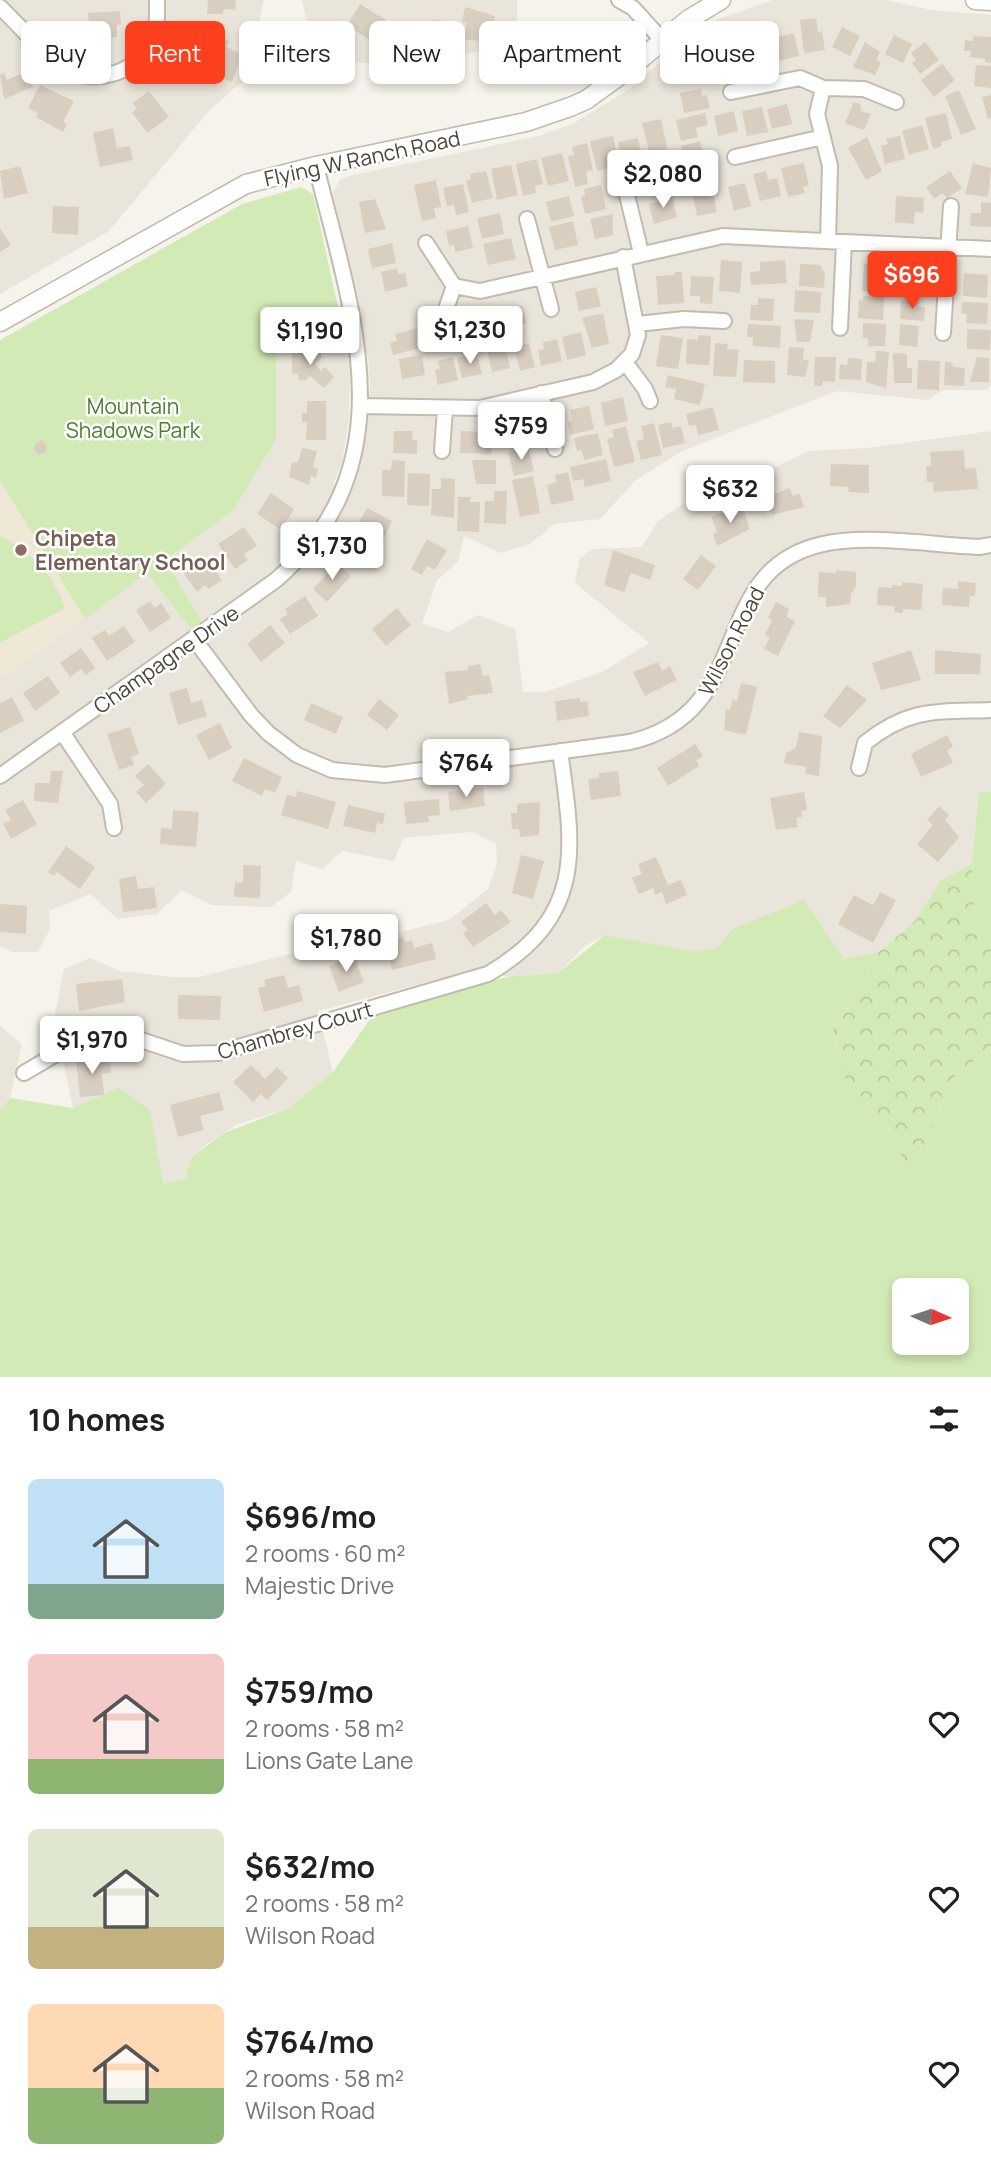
<!DOCTYPE html>
<meta charset="utf-8">
<style>
:root{--surface:#fff;--page:#f2f2f2;--text:#202124;--muted:#757577;--accent:#fc3f1d}
body{margin:0;font-family:Manrope,sans-serif;background:var(--page);color:var(--text);height:100vh;display:flex;flex-direction:column;font-size:26px;white-space:nowrap}
*{box-sizing:border-box;margin:0}
p{font-size:23px;color:var(--muted)}
.icon{flex:none;width:38px;height:38px;fill:none;stroke:currentColor;stroke-width:2;stroke-linecap:round;stroke-linejoin:round}
.map{position:relative;height:1377px;overflow:hidden}
.details{display:flex;flex-direction:column;background:var(--surface);flex:1}
.details>*{flex:none}
.banner{position:absolute;left:21px;top:21px;width:950px;height:63px;display:flex;gap:14px}
.needle{width:46px;rotate:93deg}
.buttons{position:absolute;left:892px;top:1278px;display:grid;gap:14px}
.buttons a{display:grid;place-items:center;width:77px;height:77px;border-radius:10px;background:var(--surface);box-shadow:0 4px 10px #0003;font-size:35px}
.price{position:absolute;translate:-50% -60px;padding:0 16px;border-radius:7px;background:#fff;color:#222;font-size:23px;line-height:46px;filter:drop-shadow(0 2px 4px #0008)}
.price::after{content:'';position:absolute;left:50%;top:42px;width:21px;height:16px;margin-left:-10px;background:inherit;clip-path:polygon(0 0,100% 0,50% 100%)}
.price.current{background:var(--accent);color:#fff}
ul{padding:0;list-style:none}
li{display:flex;align-items:center;gap:21px;height:175px;padding:0 28px}
li span{display:grid;place-items:center;flex:none;width:196px;height:140px;border-radius:10px;color:#555}
li>.icon{margin-inline-start:auto}
span .icon{width:84px;height:84px;fill:#fffc;stroke-width:1}
li b{font-size:30px}
h2{display:flex;justify-content:space-between;align-items:center;height:84px;padding:0 28px;font-size:30px}
.pill{padding:0 24px;border-radius:10px;background:var(--surface);box-shadow:0 4px 10px #0003;font-size:24px;line-height:63px}
.pill.current{background:var(--accent);color:#fff}
.map>svg:first-child{display:block}
.residential{fill:#eae5da}
.education{fill:#efe8d6}
.green{fill:#d2eab5;fill-rule:evenodd}
.forest{fill:url(#forest-crowns)}
.building{fill:#d8cfc1}
.lines{fill:none;stroke-linecap:round;stroke-linejoin:round}
.minor-casing{stroke:#c2bbae;stroke-width:18}
.tertiary-casing{stroke:#c2bbae;stroke-width:21}
.minor{stroke:#fff;stroke-width:14}
.tertiary{stroke:#fff;stroke-width:18}
.education-dot{fill:#8d6e63;stroke:#fff;stroke-width:2.5}
.labels{text-anchor:middle;dominant-baseline:central;stroke-width:5;stroke-linejoin:round;paint-order:stroke}
.street-label{font-size:21px;fill:#4b4439;stroke:#fff}
.park-label{font-size:21px;fill:#4a7f2a;stroke:#fff}
.education-label{font-size:21px;font-weight:bold;fill:#785e54;stroke:#fff;text-anchor:start}
</style>
<div class="map">
<svg width="991" height="1377" viewBox="0 0 991 1377">
<defs>
<pattern id="forest-crowns" width="20" height="18" patternUnits="userSpaceOnUse" patternTransform="scale(1.75)"><rect width="20" height="18" fill="#d2eab5"/><path d="M2 6a3 3 0 1 1 6 0M12 15a3 3 0 1 1 6 0" fill="none" stroke="#b6ca9c"/></pattern>
</defs>
<rect width="100%" height="100%" fill="#f6f3ec"/>
<!-- residential -->
<path class="residential" d="M0,0H264L245,79L208,112L109,231L0,294Z
M302,0H517V31L490,50L414,62L359,63L330,53L309,33Z
M773,0H886L931,10L991,15V385L987,390H943L928,400L837,391L682,451L636,480L600,519L554,524L530,544L501,553L464,536L458,562L437,580L422,624L448,632L478,615L515,629L523,692H545L602,672L649,643L575,583L579,560L592,549L642,547L658,521L716,482L739,484L809,451L867,448L991,431V792H980L972,864L940,881L915,921L879,952L844,959L732,929L717,948L692,951L605,935L585,946L558,973L529,981L472,970L318,1011L333,1072L289,1108L238,1124L204,1146L192,1157L185,1179L163,1185L73,1108L54,1019L64,969L90,958L120,971L170,977H199L305,950L380,937L449,920L488,889L497,864L496,844L472,832L403,838L394,861L342,851L323,869L296,861L291,892L271,907L211,905L182,890L157,914L118,919L90,894L49,911L50,929L38,952H13L0,947V679L147,573L191,629L202,621L165,560L233,511L276,439V349L343,330L350,368L349,418L342,463L333,484L351,491L367,428L370,383L368,358L333,193L340,180L349,176L538,136L572,124L630,89L680,44L718,19Z
M0,1025L22,1045L10,1098L0,1110Z"/>
<!-- education -->
<path class="education" d="M0,481L85,619L0,679Z"/>
<!-- green -->
<path class="green" d="M301,187L313,194L343,330L276,349V439L233,511L165,560L202,621L191,629L147,573L85,619L0,481V340L242,204Z
M0,536C29,550 56,577 65,608L0,643Z
M979,792H991V949L975,914L972,864Z
M804,900L844,959L879,952L866,983L833,1029L841,1073L888,1127L910,1175L951,1080L991,1046V1377H0V1110L10,1098L73,1108L119,1088L150,1110L163,1184L185,1179L192,1157L224,1133L289,1108L333,1072L380,1005L509,977L558,973L605,935L692,951L717,948L732,929ZM905,1290H957V1342H905Z"/>
<!-- forest -->
<path class="forest" d="M972,864L975,914L991,943V1046L951,1080L910,1176L888,1127L841,1073L833,1029L866,983L879,952L915,921L940,881Z"/>
<!-- building -->
<path class="building" d="M208,0H236L235,10L224,9L223,14H207Z
M360,4L386,20L373,42L347,26Z
M465,7L495,16L491,41L464,40L467,22H462Z
M120,11L121,25H117V37L90,39L88,13Z
M816,18L818,32L822,31L825,50L804,53L800,20Z
M439,20L441,48L425,49V55H415L412,22Z
M842,27L860,36L850,56L832,47Z
M794,33L799,56L779,61L774,38Z
M214,34L229,41L226,47L242,54L232,82L199,68Z
M894,35L912,44L903,63L885,54Z
M973,36L991,37V63L985,62V59L970,57L971,51H964L965,40L973,41Z
M865,42L880,52L876,60L881,62L875,75L853,67Z
M925,42L939,60L920,74L912,63L916,60L911,53Z
M743,45L748,68L728,73L723,49Z
M770,45L773,63L753,67L750,49Z
M707,53L718,69L698,83L687,68Z
M942,64L955,80L934,97L921,80Z
M976,65L991,66V88L974,86Z
M26,72L33,87L4,99L0,75L4,73L7,80Z
M40,85L74,101L63,122L67,124L63,132L36,117L38,113L28,108Z
M701,89L702,96L707,95L710,108L684,113L680,93Z
M959,90L976,129L961,135L945,96Z
M149,91L169,117L147,133L132,112L137,109L133,103Z
M991,95V118L988,119L982,97Z
M854,102L860,104L861,111L871,114L864,130L845,123Z
M787,104L792,124L772,129L767,109Z
M762,107L768,132L747,136L742,111Z
M734,111L738,131L718,136L714,116Z
M705,113L708,125L696,128L698,137L681,141L676,120Z
M946,113L952,139L941,142L942,146L933,149L925,118Z
M661,119L668,152L650,156L642,123Z
M922,125L929,149L909,155L902,131Z
M113,128L117,148L130,146L133,160L100,167L93,133Z
M613,136L619,165L597,171L590,141Z
M900,136L905,159L885,164L881,146L888,144L886,139Z
M867,137L882,171L866,180L848,148Z
M638,138L642,160L623,164L618,142Z
M700,141L705,162L686,166L681,146Z
M587,143L593,170L586,172L588,184L575,187L568,156L574,155L572,147Z
M562,153L569,181L548,186L541,158Z
M537,159L543,184L535,186L536,193L523,196L516,164Z
M804,163L809,186L803,187L805,193L788,197L781,168Z
M973,163L991,168L988,197L965,194Z
M511,165L518,195L497,200L491,169Z
M20,166L28,193L4,199L0,171Z
M709,167L713,185L689,190L686,171Z
M486,171L493,198L472,203L466,180L471,179L470,174Z
M669,171L673,192L654,197L649,176Z
M766,171L768,180L777,178L781,196L760,201L753,174Z
M950,171L962,188L947,198L942,193L934,199L926,187Z
M436,180L441,207L434,208L436,218L422,221L414,185Z
M745,183L751,206L734,211L728,187Z
M463,184L469,212L456,215L454,205L447,206L443,188Z
M601,185L606,209L585,214L581,197L585,196L584,189Z
M713,191L717,212L697,216L693,195Z
M569,196L574,216L551,222L546,202Z
M896,196L924,198L923,213L915,212L914,224L895,222Z
M672,197L677,217L654,224L649,204Z
M375,199L386,229L365,233L359,202Z
M981,202L991,203V227L970,226L971,213H981Z
M53,206L79,207L78,235L52,233Z
M500,213L504,234L482,239L477,218Z
M613,214V235L595,239L590,219Z
M573,221L578,245L555,250L549,227Z
M468,226L473,248L455,252L454,245L449,246L446,231Z
M0,228L11,245L0,252Z
M511,238L516,259L488,265L483,244Z
M392,243L396,263L372,268L368,249Z
M721,260L742,262L740,293L719,291Z
M785,260L787,283L751,285L750,272L760,271V262Z
M800,264L820,265L825,274L824,288L799,286Z
M864,264L886,265L885,273L889,274L888,292L862,291Z
M397,268L398,274L405,273L408,286L385,292L381,272Z
M904,268L930,269L929,291L903,290Z
M674,272H682L684,303L658,305L656,276L675,275Z
M964,273L988,275L987,298L963,296Z
M691,276L714,277L712,304L700,303V296H690Z
M596,287L601,306L579,311L575,292Z
M795,290L821,292L820,313L794,312Z
M863,296L884,297L883,320L858,318L859,300L863,301Z
M758,298L774,299L773,321L750,320L751,305H758Z
M901,300L919,301L918,307H925L924,321L900,319Z
M962,302L988,303L987,324L966,323L967,314L961,313Z
M522,306L526,323L507,327L503,310Z
M494,313L497,334L478,338L474,317Z
M603,313L609,344L592,348L582,318Z
M794,319L814,320L810,342H797Z
M863,323L886,324L885,346H868V338H863Z
M748,324L781,326L780,348L753,346V337H747Z
M900,324L919,326L917,347L899,345Z
M418,328L423,347L393,355L390,343L397,341L395,334Z
M967,329L991,330L990,350L967,349Z
M581,332L586,355L567,360L562,337Z
M661,335L683,338L678,369L656,366Z
M698,335L711,336L709,365L686,364L687,339L698,340Z
M503,337L510,368L492,372L485,341Z
M557,339L562,361L541,366L538,350L544,349L543,342Z
M529,343L535,367L520,371L514,347Z
M715,343L728,344L727,349L739,350L736,377L713,376Z
M789,347L804,348L803,360H809L805,377L787,375Z
M321,350V358L315,364L321,371L325,367L334,377L324,388L310,376L306,380H299L298,374H292V351Z
M876,351L889,352L886,388L866,382L867,362H875Z
M893,353L907,354V368H912V383H894Z
M477,354L482,374L462,378L457,358Z
M422,355L425,375L402,379L399,359Z
M453,357L458,380L438,385L435,370L440,369L438,361Z
M815,357H836L835,382L823,381L822,386H814Z
M977,357L989,358V382H970Z
M848,358L862,359L861,380L839,379L840,364L847,365Z
M744,360L775,361V383L743,382Z
M918,360L940,361L939,390L917,389Z
M945,362H951L954,367L965,368L964,386L944,385Z
M668,375L705,384L700,405L674,399L676,389L665,387Z
M623,397L628,421L605,426L601,403Z
M307,401H326V440H306L307,422H302V413H307Z
M589,406L594,429L570,435L567,422L572,421L570,410Z
M713,407L719,430L698,435L696,425L689,426L686,414Z
M524,421L533,444L510,449L504,426Z
M671,422L672,428L681,426L685,443L663,448L658,425Z
M654,423L662,455L641,460L636,441L644,439L641,426Z
M626,426L635,462L614,467L607,439L614,437L612,430Z
M394,431H413L412,440H417V454L393,453Z
M461,431L492,432L491,454L460,453Z
M598,433L603,455L584,460L582,450L577,451L574,438Z
M41,440L47,445L46,452L39,455L34,451L35,444Z
M528,447L534,471L514,476L508,452Z
M302,448L317,451L313,467L318,469L316,478L311,476L309,485L289,477L292,462L298,463Z
M964,450L965,469L976,468L978,489L934,492L933,482H927L926,466H931L930,452Z
M606,459L611,481L585,487L583,479L573,481L570,467Z
M392,460L405,461L404,497L382,496V470H391Z
M472,460H496V484H476Z
M831,464L869,465V493L848,492L849,487L830,486Z
M568,472L574,500L551,505L547,485L556,482L555,475Z
M408,473L430,474L429,506L407,505Z
M533,476L540,513L520,517L512,480Z
M441,478L455,479L454,518L431,515L432,489H441Z
M789,488L793,496L799,493L804,507L772,515L765,498Z
M494,491H507L506,524L484,523L485,501H494Z
M271,493L294,509L281,530L257,514Z
M458,497H471L470,502H480L479,532L457,531Z
M742,505L750,529L717,546L713,534L717,532L711,517Z
M367,508L392,521L380,545L354,531Z
M244,527L257,546L244,554L248,560L235,569L218,544Z
M427,539L447,550L435,570L427,566L422,575L411,569Z
M613,550L655,565L650,580L631,573L624,592L604,585Z
M701,555L716,566L698,590L683,579Z
M207,560L222,580L209,589L205,585L197,592L182,571L193,563L196,568Z
M337,563L351,576L327,602L313,589Z
M836,570L856,572V587L851,594L850,604L826,607V597H818L819,572L836,573Z
M958,581L976,583L975,596H970L969,607L942,605L943,588L958,589Z
M902,582L923,584L921,610L903,609V613L894,612L895,606L877,605L878,587L892,588V585L902,586Z
M305,596L318,616L290,634L280,619L288,614L285,609Z
M150,601L155,608L161,603L171,618L150,632L136,610Z
M776,602L789,609L786,617L795,621L778,656L764,649L770,637L765,635L772,620L768,618Z
M397,608L411,625L386,646L372,629Z
M270,625L285,643L261,662L247,644Z
M124,626L135,642L107,661L92,638L105,630L109,636Z
M81,648L95,668L86,675L81,669L70,677L60,663Z
M911,650L921,680L881,690L872,663Z
M935,650L981,654L980,674H935Z
M658,662L662,671L670,666L677,680L645,696L633,672Z
M480,664L483,676L489,675L493,693L467,696L468,699L449,704L445,672L467,670L469,666Z
M48,676L60,693L35,711L23,693Z
M741,683L757,687L746,735L724,730L726,709L730,710L732,700L737,701Z
M847,685L867,700L840,728L823,716Z
M187,688L191,703L202,700L207,716L178,725L169,693Z
M12,697L24,721L0,733V703Z
M580,698V702L587,701L589,716L557,721L555,701Z
M379,699L399,715L387,730L367,715Z
M311,703L343,717L336,734L304,720Z
M220,723L232,748L209,760L196,735Z
M130,727L139,754L131,757L134,765L119,770L107,734Z
M799,732L822,736L819,776L805,774L806,767L784,763L786,753L796,748Z
M947,735L953,747L947,750L953,763L921,777L911,754Z
M695,744L703,756L696,760L699,766L668,786L657,768Z
M244,758L282,777L275,793L265,789L262,796L232,781Z
M148,764L166,784L146,803L136,792L144,785L135,776Z
M51,771H63L58,803L34,801L35,783H50Z
M618,771L621,796L591,800L588,779L599,778V773Z
M483,787L485,806L450,811L448,792Z
M297,791L336,802L328,829L281,815L287,795L296,797Z
M804,792L807,810L801,811L802,817L796,818L798,827L776,830L770,798Z
M439,799L440,815L428,816L429,822L406,824L404,802Z
M23,800L37,824L11,839L3,824L11,820L5,810Z
M540,802L539,835L520,837L519,829H512L511,813H517V804Z
M348,805L385,814L383,824L377,823L375,833L343,826Z
M939,806L949,815L945,820L959,837L938,862L917,844L933,825L927,820Z
M173,810L199,812L196,847L160,844L161,828L172,829Z
M66,846L95,867L80,889L57,872L54,876L48,872Z
M521,855L544,861L533,899L512,893Z
M656,857L668,885L681,880L687,895L666,904L662,892L655,895L653,888L639,894L632,878L642,874L638,864Z
M243,865L261,866L260,898L234,897L235,882L243,883Z
M136,876L138,889L154,887L157,908L123,912L119,879Z
M880,892L896,900L873,943L838,924L854,895L873,905Z
M486,903L495,915L501,910L511,922L473,947L463,933L468,930L461,922Z
M0,904L27,906L26,934L0,932Z
M403,937L405,942L412,940L414,948L432,943L436,959L392,970L387,947L392,946L390,941Z
M354,956L364,982L339,992L329,966Z
M284,975L288,988L299,985L303,1001L264,1012L258,988L266,986L264,980Z
M122,979L125,1002L79,1011L76,984Z
M178,995L221,996L220,1020L178,1019Z
M110,1058L111,1073L102,1074L104,1095L80,1097L76,1061Z
M251,1065L265,1079L277,1067L288,1078L267,1100L261,1094L253,1102L233,1082Z
M219,1092L224,1110L200,1116L204,1130L178,1137L170,1105Z"/>
<g class="lines">
<defs>
<path id="minor" d="M619,0L633,8L662,40
M0,7C20,26 40,51 63,67C92,87 135,74 151,43C158,29 157,15 157,0
M823,88L817,114L830,166L828,241
M731,92L800,78L823,88L864,89L896,102
M735,157L823,137
M627,195L641,253
M527,219L551,309
M426,243L454,286L480,291L723,236L991,249
M637,324L684,319L724,321
M840,328L844,242
M943,333L951,206
M445,335L446,309L454,286
M625,362L645,389L650,401
M541,393L555,449
M361,406L480,408L593,382L616,370L632,354L638,335L623,257
M442,451L445,409
M194,639L251,715L268,733L297,755L332,770L385,775L630,742C758,712 706,573 819,545C866,533 930,545 979,547L991,545
M62,732L110,804L114,828
M859,768L865,743C909,707 938,712 991,710
M0,776L276,580C410,463 352,313 316,166
M24,1073L68,1047L103,1035L135,1038L183,1054L218,1053L488,974C586,916 574,850 560,751"/>
<path id="tertiary" d="M975,0L991,1
M0,322L246,184L316,166L526,122L570,107L586,100L626,71L689,19L721,0"/>
</defs>
<!-- minor casing -->
<use href="#minor" class="minor-casing"/>
<!-- tertiary casing -->
<use href="#tertiary" class="tertiary-casing"/>
<!-- minor -->
<use href="#minor" class="minor"/>
<!-- tertiary -->
<use href="#tertiary" class="tertiary"/>
</g>
<!-- markers -->
<circle class="education-dot" cx="21" cy="550" r="7"/>
<g class="labels">
<!-- street labels -->
<g class="street-label">
<text transform="translate(362 158) rotate(-12)">Flying W Ranch Road</text>
<text transform="translate(731 641) rotate(-63)">Wilson Road</text>
<text transform="translate(166 659) rotate(-35)">Champagne Drive</text>
<text transform="translate(295 1030) rotate(-16)">Chambrey Court</text>
</g>
<!-- park labels -->
<g class="park-label">
<text x="133" y="406">Mountain<tspan x="133" dy="24">Shadows Park</tspan></text>
</g>
<!-- education labels -->
<g class="education-label">
<text x="35" y="538">Chipeta<tspan x="35" dy="24">Elementary School</tspan></text>
</g>
</g>
</svg>
<div class="buttons">
<a><svg class="needle" viewBox="-14 -14 28 28"><path d="M0-13l5 13h-10z" fill="#e53935"/><path d="M0 13l5-13h-10z" fill="#757577"/></svg></a>
</div>
<b class="price" style="left:663px;top:210px">$2,080</b>
<b class="price current" style="left:912px;top:311px">$696</b>
<b class="price" style="left:470px;top:366px">$1,230</b>
<b class="price" style="left:310px;top:367px">$1,190</b>
<b class="price" style="left:521px;top:462px">$759</b>
<b class="price" style="left:730px;top:525px">$632</b>
<b class="price" style="left:332px;top:582px">$1,730</b>
<b class="price" style="left:466px;top:799px">$764</b>
<b class="price" style="left:346px;top:974px">$1,780</b>
<b class="price" style="left:92px;top:1076px">$1,970</b>
<div class="banner">
<a class="pill">Buy</a>
<a class="pill current">Rent</a>
<a class="pill">Filters</a>
<a class="pill">New</a>
<a class="pill">Apartment</a>
<a class="pill">House</a>
</div>
</div>
<section class="details">
<h2>10 homes<svg class="icon" aria-label="filters" viewBox="0 0 24 24"><path d="M4 7h16M4 17h16"/><circle cx="9" cy="7" r="2"/><circle cx="15" cy="17" r="2"/></svg></h2>
<ul>
<li><span style="background:linear-gradient(#bfe0f5 75%,#7fa58c 0)"><svg class="icon" aria-label="home" viewBox="0 0 24 24"><path d="M3 11l9-7 9 7M6 9v11h12V9"/></svg></span><div><b>$696/mo</b><p>2 rooms · 60 m²</p><p>Majestic Drive</p></div><svg class="icon" aria-label="heart" viewBox="0 0 24 24"><path d="M12 20l-8-8c-3-5 5-10 8-4 3-6 11-1 8 4z"/></svg></li>
<li><span style="background:linear-gradient(#f6c9c9 75%,#8fb573 0)"><svg class="icon" aria-label="home" viewBox="0 0 24 24"><path d="M3 11l9-7 9 7M6 9v11h12V9"/></svg></span><div><b>$759/mo</b><p>2 rooms · 58 m²</p><p>Lions Gate Lane</p></div><svg class="icon" aria-label="heart" viewBox="0 0 24 24"><path d="M12 20l-8-8c-3-5 5-10 8-4 3-6 11-1 8 4z"/></svg></li>
<li><span style="background:linear-gradient(#dfe7d0 70%,#c2b280 0)"><svg class="icon" aria-label="home" viewBox="0 0 24 24"><path d="M3 11l9-7 9 7M6 9v11h12V9"/></svg></span><div><b>$632/mo</b><p>2 rooms · 58 m²</p><p>Wilson Road</p></div><svg class="icon" aria-label="heart" viewBox="0 0 24 24"><path d="M12 20l-8-8c-3-5 5-10 8-4 3-6 11-1 8 4z"/></svg></li>
<li><span style="background:linear-gradient(#ffd9b3 60%,#8fb573 0)"><svg class="icon" aria-label="home" viewBox="0 0 24 24"><path d="M3 11l9-7 9 7M6 9v11h12V9"/></svg></span><div><b>$764/mo</b><p>2 rooms · 58 m²</p><p>Wilson Road</p></div><svg class="icon" aria-label="heart" viewBox="0 0 24 24"><path d="M12 20l-8-8c-3-5 5-10 8-4 3-6 11-1 8 4z"/></svg></li>
</ul>
</section>
